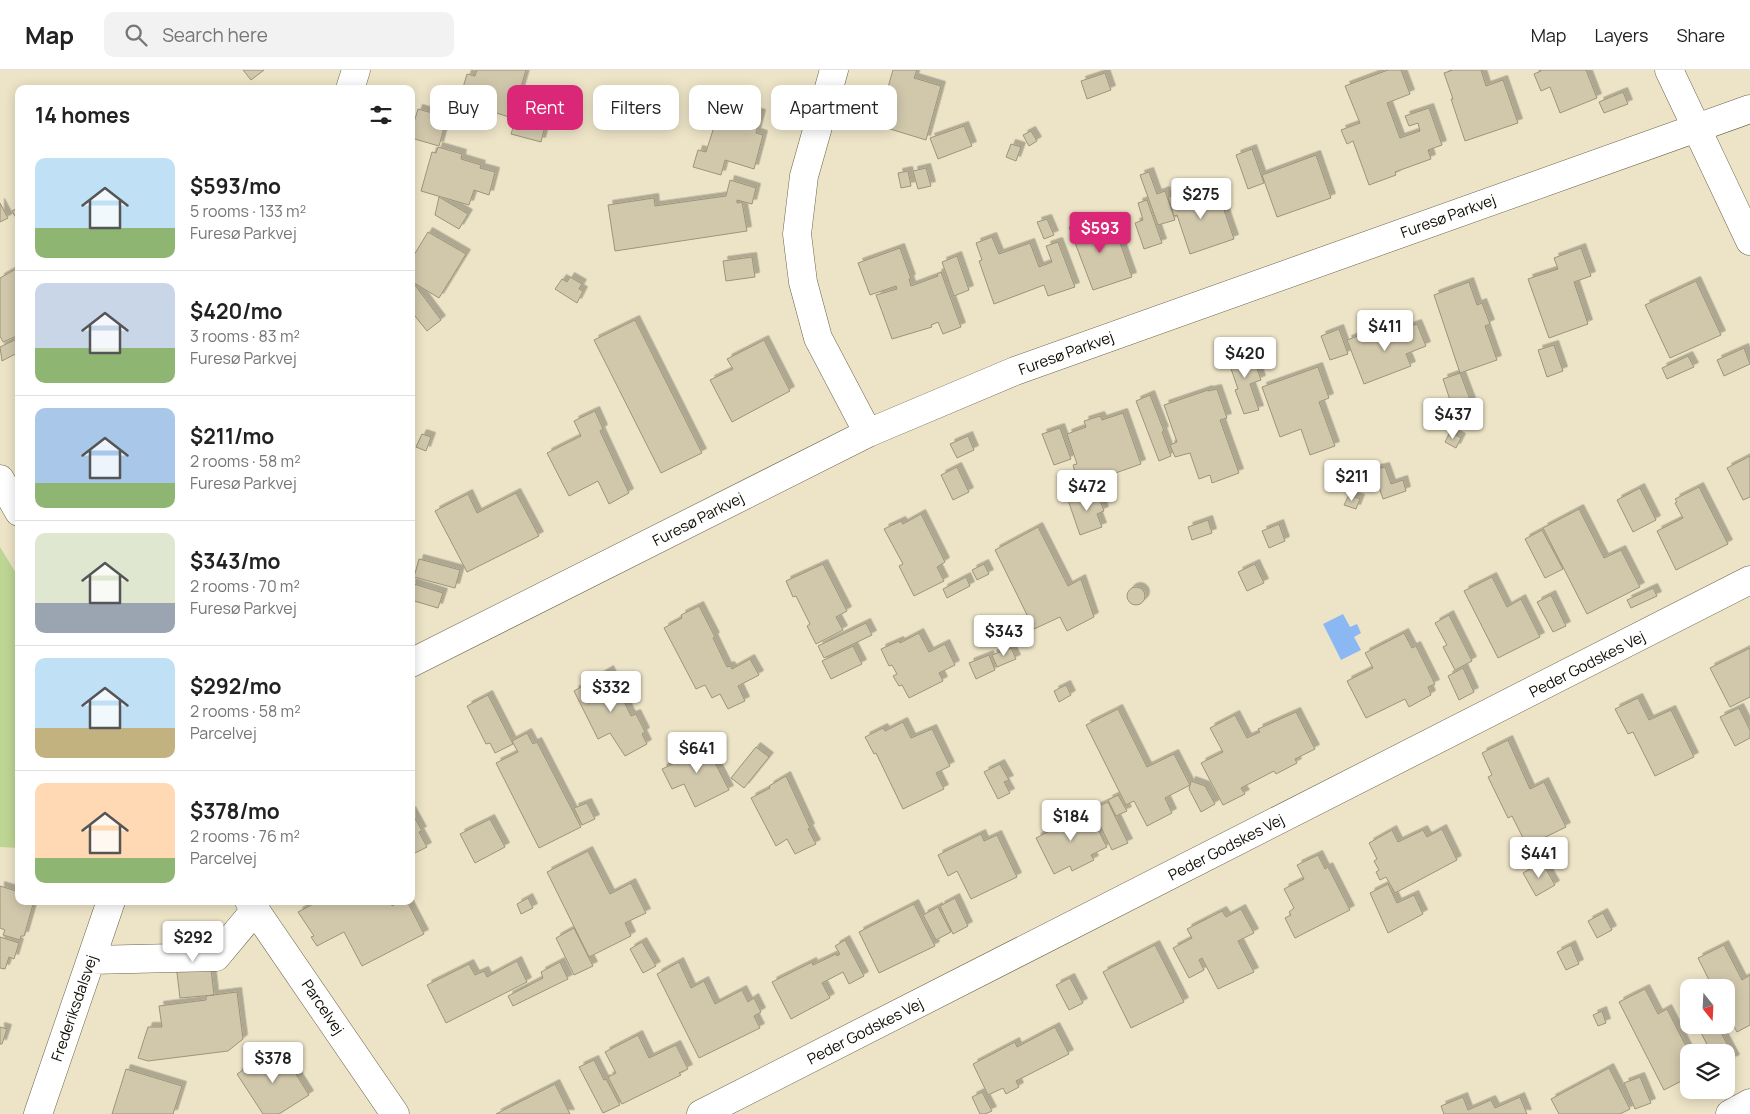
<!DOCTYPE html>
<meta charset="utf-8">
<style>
:root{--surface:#fff;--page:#f2f2f2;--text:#222;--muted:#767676;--line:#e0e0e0;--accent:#db2777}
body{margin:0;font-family:Manrope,sans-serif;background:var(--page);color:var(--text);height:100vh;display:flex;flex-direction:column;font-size:19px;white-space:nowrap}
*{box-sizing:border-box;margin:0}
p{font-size:16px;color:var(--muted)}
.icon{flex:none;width:28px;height:28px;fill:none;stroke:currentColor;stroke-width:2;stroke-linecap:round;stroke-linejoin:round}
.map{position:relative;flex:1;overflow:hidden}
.details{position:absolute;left:15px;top:15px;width:400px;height:820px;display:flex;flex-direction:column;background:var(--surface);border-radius:10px;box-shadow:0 2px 12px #0003}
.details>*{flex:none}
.top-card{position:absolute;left:430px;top:15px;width:475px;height:45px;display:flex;gap:10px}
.needle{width:32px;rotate:162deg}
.controls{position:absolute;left:1680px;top:909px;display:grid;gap:10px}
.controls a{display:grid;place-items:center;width:55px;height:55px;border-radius:10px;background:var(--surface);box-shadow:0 2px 12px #0003;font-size:25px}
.price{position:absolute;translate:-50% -42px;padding:0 11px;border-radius:5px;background:#fff;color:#222;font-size:16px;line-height:32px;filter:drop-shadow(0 1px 2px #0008)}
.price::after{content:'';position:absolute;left:50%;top:30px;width:15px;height:11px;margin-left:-8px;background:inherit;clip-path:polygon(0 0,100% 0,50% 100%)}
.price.selected{background:var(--accent);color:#fff}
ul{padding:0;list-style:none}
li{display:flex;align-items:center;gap:15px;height:125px;padding:0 20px}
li+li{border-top:1px solid var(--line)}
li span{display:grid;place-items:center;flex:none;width:140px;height:100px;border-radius:10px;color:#555}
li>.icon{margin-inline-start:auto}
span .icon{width:60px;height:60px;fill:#fffc;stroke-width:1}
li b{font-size:21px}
h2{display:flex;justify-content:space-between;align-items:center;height:60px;padding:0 20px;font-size:21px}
.pill{padding:0 18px;border-radius:10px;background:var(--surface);box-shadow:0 2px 12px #0003;font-size:18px;line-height:45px}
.pill.selected{background:var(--accent);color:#fff}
header{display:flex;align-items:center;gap:30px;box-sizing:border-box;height:70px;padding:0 25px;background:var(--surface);border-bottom:1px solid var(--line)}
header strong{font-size:24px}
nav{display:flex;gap:28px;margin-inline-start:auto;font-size:18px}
.search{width:350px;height:45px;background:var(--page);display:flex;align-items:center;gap:12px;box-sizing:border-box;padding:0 18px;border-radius:10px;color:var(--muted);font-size:19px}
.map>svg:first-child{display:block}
.green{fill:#bed694}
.water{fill:#8bb8f3}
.building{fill:#d1c8ac;stroke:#9c9479;filter:url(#shadow)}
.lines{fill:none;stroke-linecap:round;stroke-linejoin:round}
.minor-casing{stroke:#6a6249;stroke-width:29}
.minor{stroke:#fff;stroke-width:28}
.labels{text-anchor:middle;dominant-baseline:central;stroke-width:5;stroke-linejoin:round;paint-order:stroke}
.street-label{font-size:15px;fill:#100d04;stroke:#fff}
</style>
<header>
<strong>Map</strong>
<div class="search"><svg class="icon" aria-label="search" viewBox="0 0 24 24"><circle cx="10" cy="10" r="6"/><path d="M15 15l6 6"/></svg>Search here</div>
<nav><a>Map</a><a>Layers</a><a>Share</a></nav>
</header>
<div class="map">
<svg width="1750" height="1044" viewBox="0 0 1750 1044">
<defs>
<filter id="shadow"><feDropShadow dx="4.5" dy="-4.5" stdDeviation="0" flood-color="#0004"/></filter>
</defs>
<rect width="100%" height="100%" fill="#ede4c7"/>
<!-- green -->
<path class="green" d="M0,477L19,508V778L0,777Z"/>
<!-- water -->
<path class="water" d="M1343,544L1350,557L1357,554L1361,563L1354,567L1361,580L1341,590L1323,554Z"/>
<!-- building -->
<path class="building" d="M243,0H264L251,10Z
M477,0H526L512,48L459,31L467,4L475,6Z
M893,0H917L914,8L941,16L926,70L877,55Z
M1388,0H1401L1410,24L1387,33L1400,68L1420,61L1418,53L1409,56L1405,46L1429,38L1442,75L1428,80L1431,89L1395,102L1396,105L1369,115L1353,71L1347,74L1341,60L1360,53L1345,16Z
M1453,0H1481L1486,16L1503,10L1518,53L1465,71L1451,29H1453L1444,3Z
M1540,0H1586L1597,28L1560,43L1550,17L1541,21L1534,4L1541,1Z
M1105,3L1111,20L1087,29L1081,11Z
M1623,22L1628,34L1604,43L1599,32Z
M706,32L720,35V33L761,44L756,63L763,65L754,99L725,90L721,105L693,97L698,80L706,82L713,60L699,56Z
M418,39L447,47L439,76L411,68V62Z
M516,48L545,56L541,72L511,64Z
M964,56L972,76L938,89L930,68Z
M1031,61L1037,71L1029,76L1023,65Z
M1011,74L1021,77L1016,91L1006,87Z
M438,77L462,84L461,89L481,95L480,98L495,102L489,125L474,120L469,135L421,121L432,82L436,83Z
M1252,79L1264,113L1248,119L1236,85Z
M1316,85L1331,128L1277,147L1262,105Z
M926,98L931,116L918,119L913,101Z
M908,101L911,116L901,118L898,103Z
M1149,102L1157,124L1165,121L1175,150L1158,155L1140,105Z
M730,110L756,118L752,134L737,130V133L742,132L747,161L615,181L608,135L654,128L655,136L726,126Z
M1201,116L1206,132L1220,128L1234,169L1190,184L1177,145L1174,146L1168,127Z
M439,127L468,144L459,159L435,145Z
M1147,130L1162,173L1144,179L1135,153L1143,150L1138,133Z
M0,133L8,148L0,152Z
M19,137V153L12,141Z
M1097,147L1105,168L1117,164L1132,207L1093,220L1069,157Z
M1047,149L1054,165L1044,169L1037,152Z
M428,162L466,184L439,228L411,211V190Z
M992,167L999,184L1030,173L1039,197L1052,192L1046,176L1058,172L1075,217L1048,226L1044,215L994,234L979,191L982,190L976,173Z
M900,178L911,209H909L911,216L938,206L937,204L941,202L961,257L943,264L938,252L931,255L932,257L892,269L876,225L897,219L896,216L870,225L858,193Z
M1581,178L1591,206L1574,212L1588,254L1549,268L1528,209L1558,199L1554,188Z
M957,186L969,220L954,226L942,192Z
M752,187L755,207L726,211L723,191Z
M16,199L19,205V265L3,272L0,266V208Z
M570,207L582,214L579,219L583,221L577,233L555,219L562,209L567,212Z
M1696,211L1721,265L1670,288L1645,235Z
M1469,212L1477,235L1482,233L1490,254L1485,256L1497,290L1460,303L1434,225Z
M415,215L441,250L427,261L411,241V218Z
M635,250L702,383L661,403L594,270Z
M1417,254L1426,276L1406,284L1411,296L1364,314L1347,270L1366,263L1369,271L1396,259L1397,261Z
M1339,259L1348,284L1330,290L1321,266Z
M19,268V282L2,291L0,277Z
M764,270L790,321L732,352L710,310L733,299L727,289Z
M1554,275L1563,301L1547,307L1538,280Z
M1250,278L1261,310L1250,314L1259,340L1244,344L1235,320L1238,319L1227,287Z
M1744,278L1750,294L1724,306L1717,290Z
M1688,286L1694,297L1667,309L1662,298Z
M1318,297L1329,328L1319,332L1335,376L1310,385L1301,359L1280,367L1262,317Z
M1460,303L1471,332L1453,339L1443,309Z
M1217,319L1227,348L1220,350L1239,403L1212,413L1210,405L1199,409L1190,383L1175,387L1170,375L1177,372L1164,335L1208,320V321Z
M1150,325L1164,361L1162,362L1171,386L1159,391L1136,331Z
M595,341L603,359L600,361L629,423L609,434L598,411L569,426L547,383L581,366L574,351Z
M1123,343L1141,394L1079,416L1073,395L1077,394L1067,364L1086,357L1084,351L1100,346L1102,350Z
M1060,358L1071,389L1054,395L1042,364Z
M1450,362L1461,368L1456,378L1445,372Z
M422,364L431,367L426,381L416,377Z
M968,366L974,380L957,388L950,374Z
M1750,386V427L1743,430L1727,398Z
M957,397L969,422L953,430L941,405Z
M1385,397L1391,414L1403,410L1406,421L1383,429L1373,400Z
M1699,417L1728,474L1676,500L1657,461L1683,448L1675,433L1677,432L1675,429Z
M1640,418L1656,450L1633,462L1617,430Z
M1096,420L1104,441L1097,444L1102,457L1080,465L1068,430Z
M516,423L539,466L467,502L435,441L468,424L477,443Z
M1349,425L1360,429L1356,439L1344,435Z
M1579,439L1604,488L1621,480L1640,517L1587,544L1543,458Z
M921,444L945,492L937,497L944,511L914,526L899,496L903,494L884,459L901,451L903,454Z
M1208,450L1212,463L1192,470L1188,457Z
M1279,454L1285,471L1269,478L1262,461Z
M1038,457L1068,516L1081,509L1094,547L1067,561L1060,547L1034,559L995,480Z
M1542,460L1563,499L1545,508L1525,469Z
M419,489L460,500L455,518L414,507Z
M823,494L847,541L836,547L843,560L816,574L807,556L810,554L796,526L793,527L786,511Z
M984,494L989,504L977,510L972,500Z
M1255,494L1264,513L1247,521L1238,502Z
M966,507L970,516L947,528L943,519Z
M1492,507L1507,537L1521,529L1540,567L1498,588L1464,521Z
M411,513L443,523L438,538L411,530Z
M1127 526a9 9 0 1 1 18 0a9 9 0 1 1-18 0Z
M1653,518L1657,526L1631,538L1627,530Z
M1551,525L1566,556L1553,562L1537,532Z
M699,536L715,567L713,568L727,597L730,596L732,599L750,589L759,605L738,616L745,631L728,639L720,624L712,628L705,615L696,619L664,558L682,548L681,545Z
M1449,545L1472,591L1455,600L1443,577L1447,575L1435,553Z
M866,553L872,565L824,588L818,576Z
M919,563L929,582L945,574L955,595L939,603L943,611L909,628L902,615L899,616L893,606L897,604L892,595L889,596L881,579L899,571L900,573Z
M1404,563L1412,578L1416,576L1435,614L1428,617L1431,625L1409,637L1405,629L1366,648L1347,611L1373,598L1365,583Z
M853,576L862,594L831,609L822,591Z
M1011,578L1016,589L997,597L992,585Z
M1750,578V627L1730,637L1710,598Z
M989,585L995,600L976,609L969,593Z
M1463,598L1474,622L1459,630L1448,606Z
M609,600L631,646L636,644L645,662L642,664L647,674L625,686L610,663L598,669L574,621Z
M1066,615L1071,625L1059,632L1054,621Z
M488,625L513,674L495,683L490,673L486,674L467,636Z
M1638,628L1649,650L1671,640L1694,687L1655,706L1633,662L1628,664L1615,639Z
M1739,638L1750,660V668L1735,676L1720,647Z
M1118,639L1147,697L1174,684L1190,715L1165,728L1172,743L1147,756L1134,731L1126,735L1086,655Z
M1296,642L1315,679L1295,689L1297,693L1276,704L1274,701L1241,718L1245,724L1223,735L1201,693L1223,682L1210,658L1235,645L1247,668L1260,662L1258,659Z
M903,652L911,668L932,659L950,696L936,703L944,719L903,739L876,683L874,684L865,667L883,658L885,661Z
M527,663L533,674L537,672L581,757L539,778L496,693L518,682L512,671Z
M706,669L715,685L712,687L729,720L695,737L684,714L672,719L662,699L673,694L671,689Z
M1508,670L1530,719L1544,712L1566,757L1527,776L1512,746L1508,748L1488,707L1492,705L1482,683Z
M756,677L769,687L744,718L731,708Z
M1000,694L1009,710L1004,712L1010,723L998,729L984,702Z
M786,706L810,758L808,759L816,774L795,784L787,769L776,776L751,728L770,718L769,716Z
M1191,711L1205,716L1215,734L1201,742L1189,719Z
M1118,725L1127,741L1116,746L1108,730Z
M1108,732L1128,773L1112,780L1092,739Z
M587,733L595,749L582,755L574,738Z
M411,741L422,761L419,762L427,777L411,785Z
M1088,741L1107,777L1091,785L1094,790L1072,801L1070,796L1054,804L1036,768L1052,760L1049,753L1069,743L1072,749Z
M490,749L505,777L475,793L460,764Z
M1442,759L1457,790L1395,823L1386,807L1380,810L1376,802L1379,800L1374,791L1377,789L1369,773L1392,760L1398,772L1423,760L1427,767Z
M981,764L984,771L997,765L1017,807L971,829L957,801L948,806L938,785Z
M588,781L610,824L631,813L646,843L625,853L631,866L589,887L547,802Z
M1318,785L1325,799L1328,797L1350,840L1295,868L1285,848L1291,845L1289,842L1294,838L1284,819L1304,809L1297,795Z
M1542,792L1555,815L1536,826L1523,803Z
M19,812V831H34L24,866H21L20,870L3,865L5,860L0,858V816L16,821Z
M1388,814L1397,833L1414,825L1423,844L1388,863L1370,823Z
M528,828L533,838L521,844L517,834Z
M955,828L968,856L953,864L940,836Z
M319,831H390L392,836L401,831H407L424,864L362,896L344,862L317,876L311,867L314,866L298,842Z
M914,834L935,876L879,903L859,862Z
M938,837L951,862L936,870L923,845Z
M1241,839L1254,863L1238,871L1254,902L1218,919L1202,888L1199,890L1204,900L1189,908L1173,878L1192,868L1187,859L1222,841L1226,847Z
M1603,843L1612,860L1597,868L1588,851Z
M206,857L214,925L180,928L172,862Z
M574,858L593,896L574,905L556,868Z
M0,867L19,873L14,889L9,887L5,899L0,898Z
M845,870L864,906L849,914L843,902L822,913L830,928L791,949L772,912L812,892L813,895L836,884L837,886L840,884L835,876Z
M642,872L656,896L643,903L630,879Z
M1155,875L1184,932L1131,958L1103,902Z
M1571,875L1579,894L1566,900L1557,882Z
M1724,875L1742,910L1750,905V955L1737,962L1726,942V918H1713L1698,888Z
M517,891L527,912L446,953L427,915L469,894L475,905L484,901L487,907Z
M560,892L568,909L513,936L508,926L543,908L541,902Z
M679,892L691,918L704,911L715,934L742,920L748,932L754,928L761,942L754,946L760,958L699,988L657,904Z
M1070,908L1083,933L1069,940L1056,915Z
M1645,919L1658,944L1667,939L1689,982V1007L1664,1020L1619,932Z
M237,922L243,969L228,981L148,991L138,988L148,957H162L159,936L206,930V926Z
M1602,941L1606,953L1598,956L1593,945Z
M1707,955H1717L1735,989L1726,993V982H1711L1699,959Z
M0,957L7,959L2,974H0Z
M1055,957L1069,984L1016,1011L1019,1017L1006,1024L1003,1018L988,1025L973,994L1015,972L1017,977Z
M638,965L649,988L676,975L688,999L679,1003L681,1005L622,1034L608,1007L616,1003L605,982Z
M279,977L309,1025L279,1044H263L237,1004Z
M594,990L604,1010L606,1009L620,1035L603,1043L579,997Z
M1609,998L1630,1039L1620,1044H1559L1551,1029Z
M126,999L182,1016L173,1044H112Z
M1640,1007L1651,1033L1635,1039L1624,1013Z
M555,1014L570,1044H496Z
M982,1022L992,1041L985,1044H980L972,1027Z
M1463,1027L1468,1040L1491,1030L1495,1038L1520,1027L1527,1044H1444L1441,1036Z"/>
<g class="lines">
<defs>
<path id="minor" d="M834,0L804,106L797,164L803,212L818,268L868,363
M1669,0L1750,171
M350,19L356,0
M0,409L19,442
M411,593L868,363L1015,301L1750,39
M249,831L395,1044
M91,890L216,887L256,839
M38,1044L111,831
M701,1044L1750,510
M1730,1044L1750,1033"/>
</defs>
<!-- minor casing -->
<use href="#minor" class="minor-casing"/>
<!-- minor -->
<use href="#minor" class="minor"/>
</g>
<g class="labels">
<!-- street labels -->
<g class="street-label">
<text transform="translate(1448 146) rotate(-20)">Furesø Parkvej</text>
<text transform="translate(1066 283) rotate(-20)">Furesø Parkvej</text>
<text transform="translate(698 449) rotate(-27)">Furesø Parkvej</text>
<text transform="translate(1587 594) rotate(-27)">Peder Godskes Vej</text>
<text transform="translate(1226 777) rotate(-27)">Peder Godskes Vej</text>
<text transform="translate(323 937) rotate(56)">Parcelvej</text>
<text transform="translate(74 938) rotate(-71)">Frederiksdalsvej</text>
<text transform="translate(865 961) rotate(-27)">Peder Godskes Vej</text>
</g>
</g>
</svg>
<div class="controls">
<a><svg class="needle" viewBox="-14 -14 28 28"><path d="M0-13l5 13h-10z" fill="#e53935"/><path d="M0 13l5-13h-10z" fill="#767676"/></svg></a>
<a><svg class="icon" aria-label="layers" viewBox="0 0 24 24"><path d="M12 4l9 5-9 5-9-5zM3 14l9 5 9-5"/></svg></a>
</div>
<b class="price" style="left:1201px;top:150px">$275</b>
<b class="price selected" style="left:1100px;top:184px">$593</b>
<b class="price" style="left:1385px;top:282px">$411</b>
<b class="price" style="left:1245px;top:309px">$420</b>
<b class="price" style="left:1453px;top:370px">$437</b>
<b class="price" style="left:1352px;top:432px">$211</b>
<b class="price" style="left:1087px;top:442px">$472</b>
<b class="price" style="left:1004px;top:587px">$343</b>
<b class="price" style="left:611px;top:643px">$332</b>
<b class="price" style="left:697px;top:704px">$641</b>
<b class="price" style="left:1071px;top:772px">$184</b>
<b class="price" style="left:1539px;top:809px">$441</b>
<b class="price" style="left:193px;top:893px">$292</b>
<b class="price" style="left:273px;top:1014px">$378</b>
<div class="top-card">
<a class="pill">Buy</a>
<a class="pill selected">Rent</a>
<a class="pill">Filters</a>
<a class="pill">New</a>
<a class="pill">Apartment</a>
</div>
<section class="details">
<h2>14 homes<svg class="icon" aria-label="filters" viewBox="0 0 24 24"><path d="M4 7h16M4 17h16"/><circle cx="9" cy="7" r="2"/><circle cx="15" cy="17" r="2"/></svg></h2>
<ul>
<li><span style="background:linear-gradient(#bfe0f5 70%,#8fb573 0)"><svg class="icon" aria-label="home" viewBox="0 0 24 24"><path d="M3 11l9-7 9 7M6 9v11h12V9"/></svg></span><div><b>$593/mo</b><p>5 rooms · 133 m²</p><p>Furesø Parkvej</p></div></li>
<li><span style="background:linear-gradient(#c9d6e8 65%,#8fb573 0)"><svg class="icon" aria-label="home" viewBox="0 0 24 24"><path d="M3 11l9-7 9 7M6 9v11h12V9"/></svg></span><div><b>$420/mo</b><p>3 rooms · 83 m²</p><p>Furesø Parkvej</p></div></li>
<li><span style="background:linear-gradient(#a9c7e8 75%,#8fb573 0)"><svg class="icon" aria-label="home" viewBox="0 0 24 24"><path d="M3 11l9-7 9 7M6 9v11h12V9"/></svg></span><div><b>$211/mo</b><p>2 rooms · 58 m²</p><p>Furesø Parkvej</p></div></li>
<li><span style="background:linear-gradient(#dfe7d0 70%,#9aa5b1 0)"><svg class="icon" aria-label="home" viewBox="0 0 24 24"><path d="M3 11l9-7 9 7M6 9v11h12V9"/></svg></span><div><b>$343/mo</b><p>2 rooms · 70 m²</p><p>Furesø Parkvej</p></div></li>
<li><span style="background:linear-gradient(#bfe0f5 70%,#c2b280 0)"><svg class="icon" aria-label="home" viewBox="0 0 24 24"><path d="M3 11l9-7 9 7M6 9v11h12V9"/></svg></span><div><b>$292/mo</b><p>2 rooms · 58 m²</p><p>Parcelvej</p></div></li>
<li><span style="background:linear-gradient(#ffd9b3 75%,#8fb573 0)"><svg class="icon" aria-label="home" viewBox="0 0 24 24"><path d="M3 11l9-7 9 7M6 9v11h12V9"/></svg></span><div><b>$378/mo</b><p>2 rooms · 76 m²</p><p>Parcelvej</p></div></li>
</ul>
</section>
</div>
